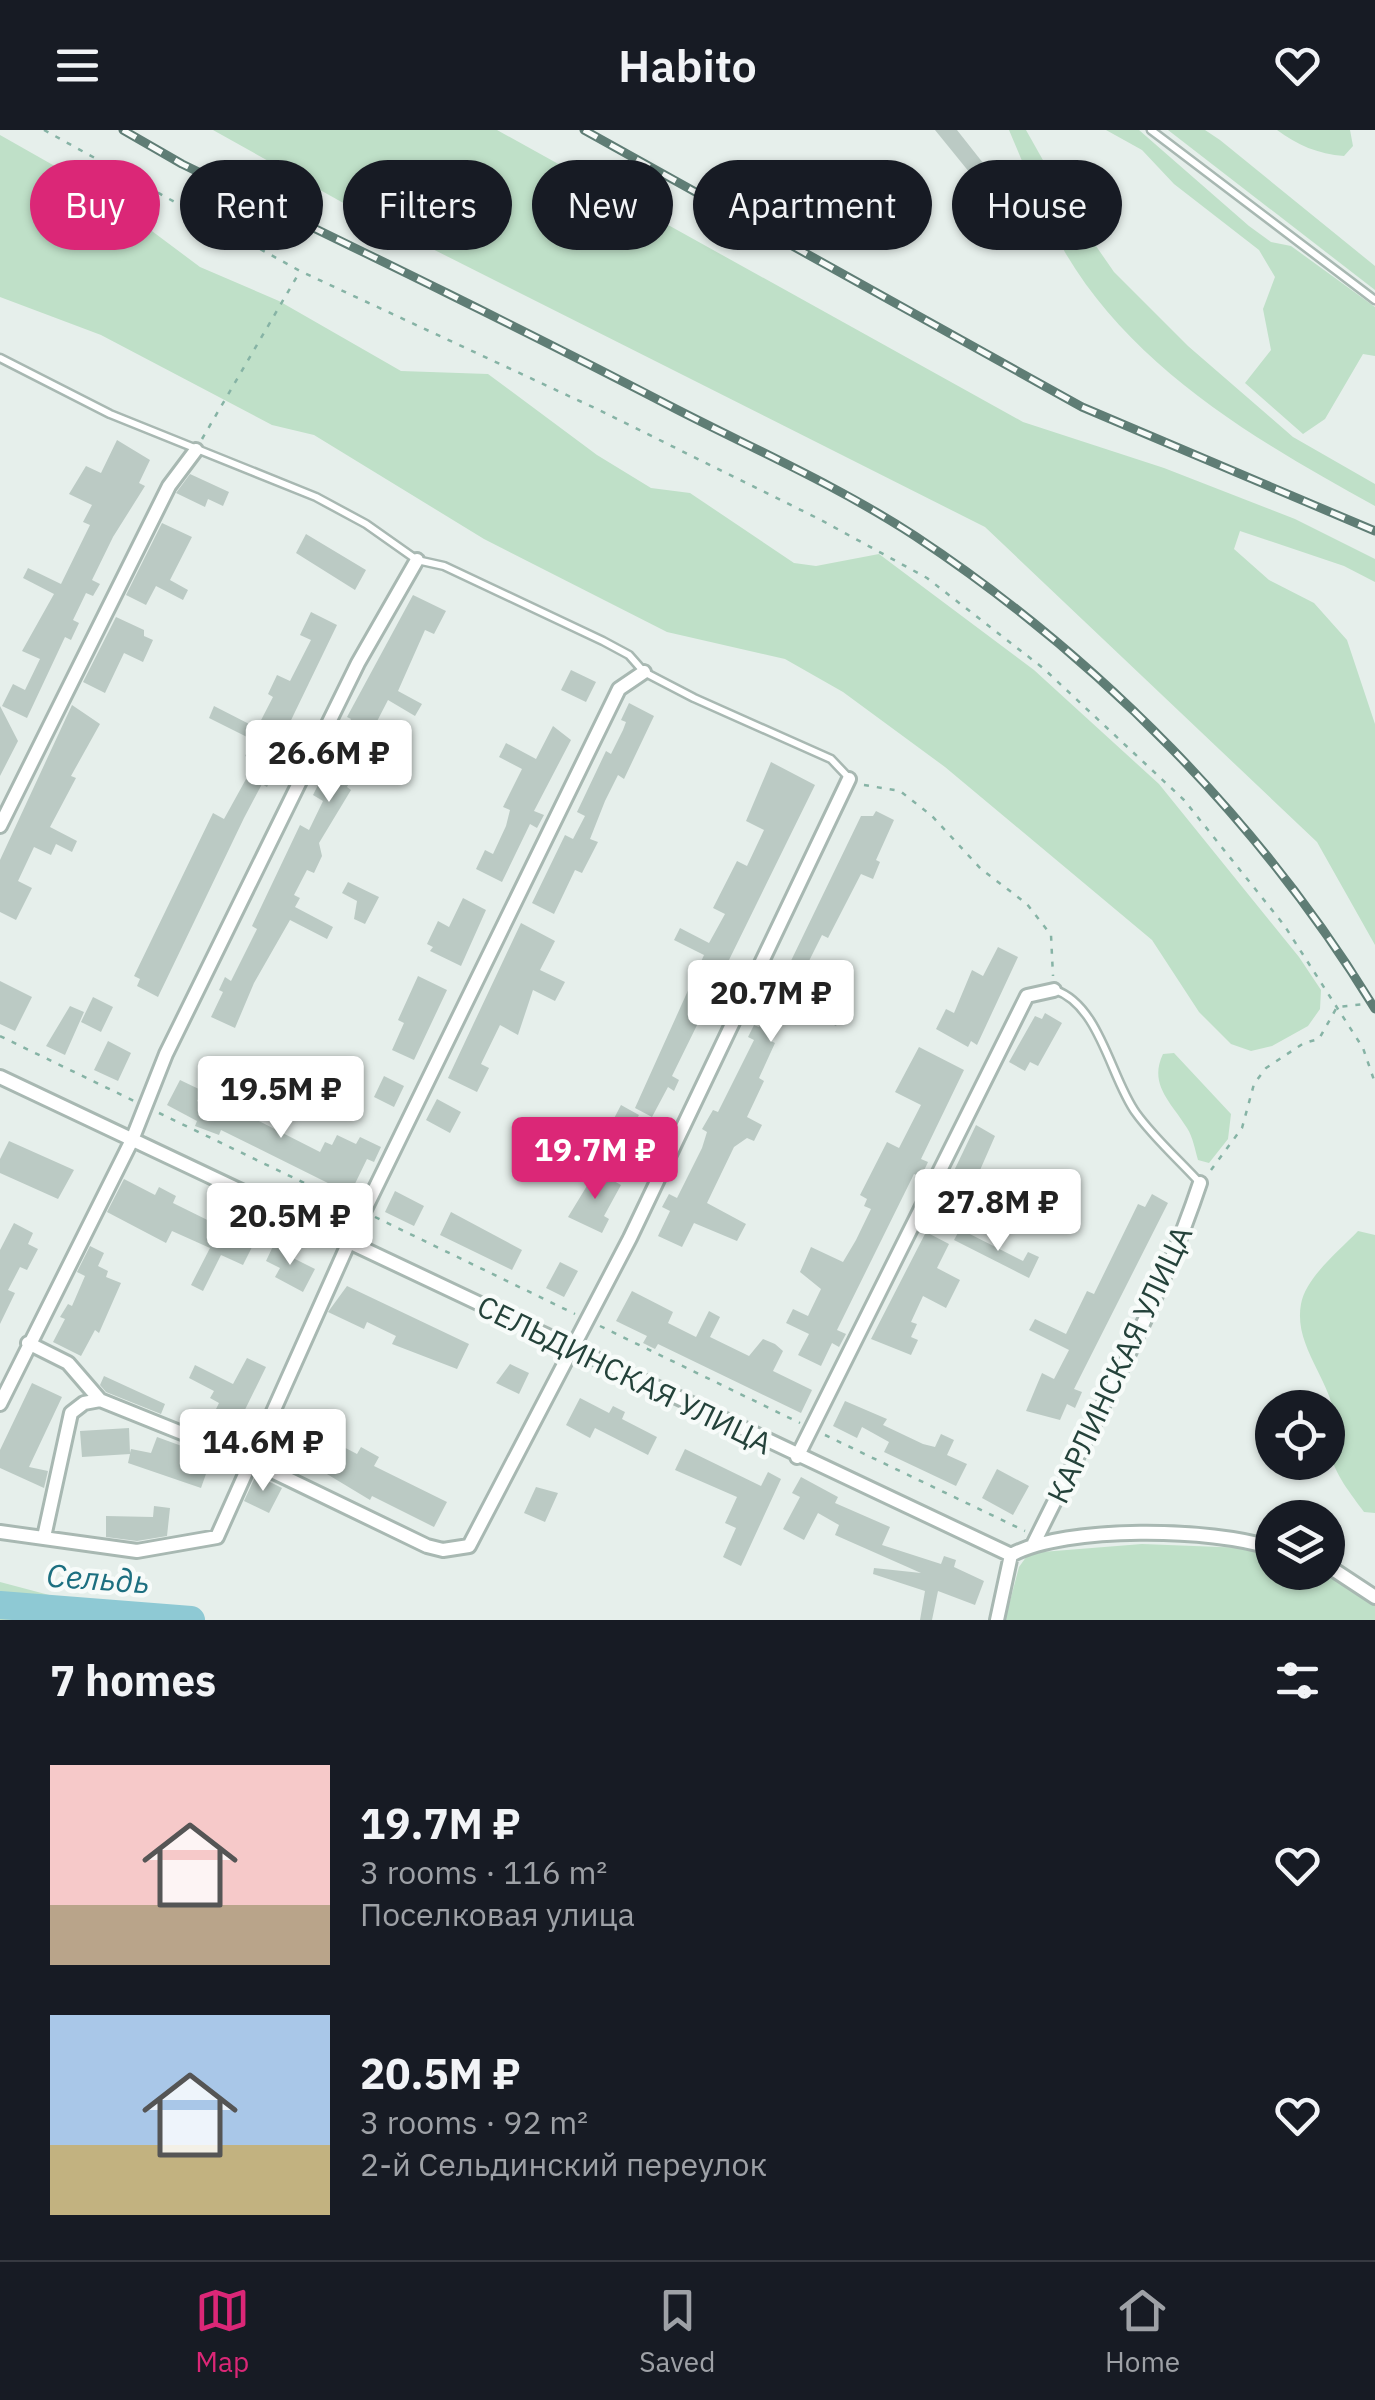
<!DOCTYPE html>
<meta charset="utf-8">
<style>
:root{--surface:#171b24;--page:#20242c;--text:#f1f3f6;--muted:#9ea1a6;--line:#363941;--accent:#db2777}
body{margin:0;font-family:"IBM Plex Sans",sans-serif;background:var(--page);color:var(--text);height:100vh;display:flex;flex-direction:column;font-size:38px;white-space:nowrap}
*{box-sizing:border-box;margin:0}
p{font-size:32px;color:var(--muted)}
.icon{flex:none;width:55px;height:55px;fill:none;stroke:currentColor;stroke-width:2;stroke-linecap:round;stroke-linejoin:round}
.map{position:relative;height:1490px;overflow:hidden}
.sheet{display:flex;flex-direction:column;background:var(--surface);flex:1}
.sheet>*{flex:none}
.guide{position:absolute;left:30px;top:30px;width:1315px;height:90px;display:flex;gap:20px}
.controls{position:absolute;left:1255px;top:1260px;display:grid;gap:20px}
.controls a{display:grid;place-items:center;width:90px;height:90px;border-radius:50%;background:var(--surface);box-shadow:0 2px 8px #0004;font-size:50px}
.price{position:absolute;translate:-50% -85px;padding:0 22px;border-radius:10px;background:#fff;color:#222;font-size:32px;line-height:65px;filter:drop-shadow(0 2px 5px #0008)}
.price::after{content:'';position:absolute;left:50%;top:60px;width:30px;height:22px;margin-left:-15px;background:inherit;clip-path:polygon(0 0,100% 0,50% 100%)}
.price.on{background:var(--accent);color:#fff}
ul{padding:0;list-style:none}
li{display:flex;align-items:center;gap:30px;height:250px;padding:0 50px}
li span{display:grid;place-items:center;flex:none;width:280px;height:200px;border-radius:0px;color:#555}
li>.icon{margin-inline-start:auto}
span .icon{width:120px;height:120px;fill:#fffc;stroke-width:1}
li b{font-size:42px}
h2{display:flex;justify-content:space-between;align-items:center;height:120px;padding:0 50px;font-size:42px}
.chip{padding:0 35px;border-radius:45px;background:var(--surface);box-shadow:0 2px 8px #0004;font-size:35px;line-height:90px}
.chip.on{background:var(--accent);color:#fff}
header{display:flex;justify-content:space-between;align-items:center;height:130px;padding:0 50px;background:var(--surface);font-size:45px;font-weight:600}
.menu{display:flex;justify-content:space-around;align-items:center;height:140px;border-top:2px solid var(--line);background:var(--surface);font-size:28px;color:var(--muted)}
.menu a{display:grid;justify-items:center;gap:5px}
.menu .on{color:var(--accent)}
.map>svg:first-child{display:block}
.green{fill:#bfe0c8}
.lines{fill:none;stroke-linecap:round;stroke-linejoin:round}
.river{stroke:#8ec9d4;stroke-width:28}
.building{fill:#bbcac4}
.lane-casing{stroke:#a8b8b2;stroke-width:11}
.street-casing{stroke:#a8b8b2;stroke-width:18}
.path{stroke:#86b3a5;stroke-width:2.5;stroke-dasharray:5 8;stroke-linecap:butt}
.lane{stroke:#fff;stroke-width:6}
.street{stroke:#fff;stroke-width:12}
.rail-casing{stroke:#5f7d75;stroke-width:9}
.rail{stroke:#f7fbf9;stroke-width:5;stroke-dasharray:15;stroke-linecap:butt}
.labels{text-anchor:middle;dominant-baseline:central;stroke-width:9;stroke-linejoin:round;paint-order:stroke}
.street-label{font-size:30px;fill:#24423a;stroke:#f7fbf9}
.water-label{font-size:32px;font-style:italic;fill:#1c6f80;stroke:#f7fbf9}
</style>
<header><svg class="icon" aria-label="menu" viewBox="0 0 24 24"><path d="M4 6h16M4 12h16M4 18h16"/></svg>Habito<svg class="icon" aria-label="heart" viewBox="0 0 24 24"><path d="M12 20l-8-8c-3-5 5-10 8-4 3-6 11-1 8 4z"/></svg></header>
<div class="map">
<svg width="1375" height="1490" viewBox="0 0 1375 1490">
<rect width="100%" height="100%" fill="#e6efeb"/>
<!-- green -->
<path class="green" d="M213,0H497L1023,292L1164,338L1295,389L1375,429V452L1344,436L1240,401L1234,419L1269,450L1314,473L1347,510L1375,594V815L1317,712L985,397L363,84Z
M1009,0H1026L1071,80L1114,142L1188,216L1293,307L1375,354V376C1260,313 1135,240 1066,124C1043,85 1027,42 1009,0Z
M1106,0H1139L1249,96L1271,112L1291,116L1375,177V226L1363,224L1325,289L1303,304L1245,253L1271,220L1263,179L1275,147L1259,120L1174,54L1142,20Z
M1168,0H1205L1220,10L1375,136V160Z
M1277,0H1350L1353,16L1344,26C1318,24 1297,15 1277,0Z
M0,5L97,60L200,137L279,171L401,241L488,244L597,325L651,358L690,363L794,433L816,436L879,424L1034,540L1159,654L1299,827L1321,860L1320,879L1308,896L1272,916L1251,921L1231,914L1199,882L1152,810L945,637L843,562L785,529L667,502L484,409L314,305L272,295L101,205L0,167Z
M1174,923L1231,984L1228,1009L1209,1033L1198,1030C1195,1020 1193,1007 1187,998C1172,973 1148,955 1163,924Z
M1358,1101L1375,1105V1383L1364,1382C1351,1364 1334,1344 1330,1321C1328,1312 1336,1302 1335,1292C1333,1251 1293,1217 1301,1174C1306,1147 1340,1120 1358,1101Z
M1142,1414L1246,1418L1272,1426V1442H1328L1343,1448L1375,1473V1490H1005L1019,1437L1029,1423Z
M0,1452L68,1470V1490H0Z"/>
<g class="lines">
<!-- river -->
<path class="river" d="M0,1475L191,1490"/>
</g>
<!-- building -->
<path class="building" d="M935,0H957L987,38L974,48Z
M117,310L150,330L139,353L145,356L113,407L92,450L100,454L93,466L86,463L73,490L79,493L71,510L65,507L27,588L2,576L13,554L25,560L40,529L22,521L54,464L23,448L28,438L61,454L90,395L83,392L92,375L69,364L86,336L101,343Z
M190,344L229,362L223,376L208,369L205,377L176,363Z
M162,393L192,407L170,450L188,460L183,470L156,456L146,475L126,465Z
M306,404L366,440L355,460L296,423Z
M413,465L446,481L434,504L425,500L398,561L422,574L415,586L388,570L372,601L377,603L347,657L351,660L319,713L322,726L314,743L307,740L294,765L300,768L295,777L333,797L327,809L290,790L254,853L235,898L211,887L223,862L219,860L225,847L231,851L257,799L252,796L300,695L309,700L323,671L313,665L319,653L315,651L321,638L326,640L351,589L347,587Z
M311,482L337,495L266,642L273,645L267,657L262,654L244,688L158,867L137,856L140,849L134,846L213,683L224,689L256,631L245,626L253,610L209,588L214,576L257,598L273,567L268,564L277,545L290,551L311,510L300,505Z
M116,487L144,500V506L153,510L143,532L124,523L105,563L83,552Z
M571,540L596,552L586,572L561,560Z
M629,573L654,586L624,649L618,645L605,671L590,709L598,712L582,743L575,740L554,784L532,773L565,705L573,709L585,686L577,682L606,621L611,624L623,600L626,592L621,590Z
M72,575L100,594L71,646L76,648L50,697L77,711L72,722L56,714L51,725L34,717L18,751L32,758L16,790L0,782V730Z
M0,576L18,611L0,646Z
M553,596L571,610L534,681L544,685L537,698L530,694L502,752L476,739L485,720L493,724L506,696L510,680L503,677L522,639L499,627L506,613L536,629Z
M771,632L815,655L672,946L679,950L674,961L668,957L652,987L635,978L704,825L674,810L680,798L709,813L725,784L713,778L737,731L747,736L764,700L746,691Z
M876,681L894,690L876,730L880,732L873,749L861,744L828,808L822,805L809,831L816,835L800,864L827,877L835,862L848,869L842,884L836,896L799,878L792,893L780,887L769,910L775,913L759,948L764,951L747,987L762,995L754,1011L747,1008L734,1017L707,1073L746,1094L737,1111L694,1093L682,1117L658,1106L670,1081L662,1077L669,1064L677,1068L702,1018L707,1002L702,999L713,980L718,982L754,910L748,907L754,895L759,897L861,686H873Z
M348,752L379,767L365,794L354,789L357,771L342,763Z
M463,768L486,780L461,836L430,821L433,817L427,814L438,791L449,797Z
M521,793L555,811L540,840L565,852L555,871L533,860L518,905L500,895L481,934L489,938L477,962L448,948Z
M998,817L1018,827L977,915L971,911L968,917L936,899L946,879L954,883L972,840L983,846Z
M418,846L447,860L414,930L392,920L404,893L398,890Z
M0,851L32,867L15,901L0,894Z
M93,867L113,877L101,902L81,892Z
M70,876L84,882L65,925L46,916Z
M1045,883L1062,893L1038,936L1030,932L1025,941L1009,932L1035,886L1042,889Z
M108,911L131,923L118,951L94,940Z
M919,917L964,940L921,1029L928,1032L921,1047L914,1044L837,1200L846,1204L839,1217L832,1213L821,1236L798,1225L809,1204L786,1193L793,1179L808,1186L821,1159L800,1142L811,1117L843,1132L856,1110L871,1079L864,1076L867,1069L860,1065L887,1012L899,1018L921,975L895,962Z
M384,946L404,956L394,977L374,967Z
M180,950L203,961L197,971L229,986L232,980L251,987L320,1022L325,1012L332,1015L337,1005L356,1014L360,1007L381,1017L374,1032L367,1029L350,1064L221,1000L219,1005L195,996L197,991L167,975Z
M437,969L461,982L450,1003L426,990Z
M621,975L639,985L627,1008L639,1015L631,1029L607,1016L615,1001L609,998Z
M976,995L995,1006L977,1047L991,1054L983,1070L973,1065L962,1085L939,1072Z
M9,1011L74,1040L58,1069L0,1043V1029Z
M596,1041L621,1055L604,1086L609,1089L602,1103L568,1087Z
M124,1049L155,1065L159,1057L176,1066L173,1073L254,1113L243,1135L221,1125L203,1161L191,1155L210,1118L172,1101L166,1113L107,1082Z
M395,1061L424,1076L414,1096L385,1082Z
M1152,1064L1168,1073L1074,1259L1082,1262L1075,1278L1067,1274L1060,1290L1026,1281L1042,1243L1054,1249L1069,1220L1029,1200L1035,1189L1066,1204L1087,1161L1094,1164L1138,1074L1145,1077Z
M451,1082L522,1120L512,1140L440,1105Z
M14,1093L33,1103L28,1114L38,1119L27,1140L20,1137L8,1160L15,1163L0,1194V1120Z
M960,1099L1023,1131L1028,1122L1039,1127L1029,1148L954,1110Z
M926,1102L949,1114L937,1138L960,1150L946,1178L923,1166L911,1192L917,1194L911,1207L918,1210L911,1225L871,1209Z
M275,1112L287,1119L285,1124L315,1139L303,1162L275,1147L280,1138L266,1131Z
M90,1116L104,1123L98,1136L108,1141L106,1147L121,1153L99,1203L95,1200L81,1226L53,1212L65,1189L60,1187L68,1174L72,1176L85,1146L77,1142Z
M560,1132L578,1141L564,1167L546,1158Z
M347,1156L469,1214L457,1239L392,1214L396,1206L367,1192L364,1199L328,1182Z
M632,1161L673,1182L668,1193L696,1207L709,1181L720,1187L710,1207L749,1226L763,1209L775,1214L783,1221L773,1241L812,1260L801,1283L658,1214L655,1219L643,1213L647,1206L616,1191Z
M247,1228L266,1237L235,1300L212,1287L219,1273L210,1268L214,1261L189,1248L195,1235L233,1254Z
M510,1234L529,1243L519,1264L496,1253Z
M104,1246L165,1274L161,1284L106,1262L100,1255Z
M32,1253L62,1267L29,1337L48,1341L44,1358L0,1338V1320Z
M580,1268L609,1283L613,1276L625,1282L622,1289L657,1307L648,1325L595,1298L590,1308L566,1295Z
M845,1271L887,1289L883,1295L923,1314L935,1317L941,1304L954,1310L947,1325L967,1334L956,1356L884,1322L889,1312L862,1297L857,1308L833,1296Z
M282,1297L308,1310L313,1301L357,1324L361,1317L379,1327L374,1336L447,1372L434,1397L372,1366L370,1370L307,1332L272,1319Z
M129,1298L130,1323L131,1319L151,1323L157,1307L212,1327L201,1358L128,1333L130,1324L82,1327L80,1301Z
M685,1319L761,1356L768,1342L781,1349L741,1436L723,1427L736,1398L725,1393L737,1367L675,1340Z
M997,1339L1029,1356L1013,1385L982,1368Z
M256,1345L282,1358L269,1383L244,1371Z
M801,1347L838,1367L835,1373L890,1397L882,1415L941,1434L944,1426L956,1430L954,1437L984,1451L975,1475L938,1461L932,1490H920L925,1461L873,1444L874,1438L921,1443L835,1405L839,1395L818,1383L804,1410L783,1399L800,1367L792,1363Z
M536,1357L558,1363L545,1392L524,1383Z
M154,1376L170,1378L167,1406L137,1411L106,1407V1386L153,1387Z"/>
<g class="lines">
<defs>
<path id="lane" d="M1151,0L1375,170
M0,228L110,284L316,367L366,394L417,430L444,436L603,511L629,525L644,542L694,568L831,629L849,648
M1055,860C1100,875 1111,949 1136,983C1154,1008 1179,1030 1200,1053"/>
<path id="street" d="M0,696L169,356L196,320
M0,947L1011,1425C1067,1395 1212,1398 1272,1418
M28,1213L68,1233L100,1270
M0,1274L132,1010L166,924L358,533L417,430
M797,1327L1027,866L1054,860
M0,1402L137,1421L217,1407L349,1112L619,559L644,542
M44,1407L71,1283L84,1273L100,1270L249,1330L427,1416L443,1420L469,1416L630,1108L849,649
M1034,1413C1092,1294 1158,1179 1200,1053
M1328,1436L1375,1467
M997,1490L1011,1425"/>
</defs>
<!-- lane casing -->
<use href="#lane" class="lane-casing"/>
<!-- street casing -->
<use href="#street" class="street-casing"/>
<!-- path -->
<path class="path" d="M44,0L300,141L599,280L821,390L927,448L1043,538L1184,670L1284,795L1363,918L1375,953
M202,309L299,143
M864,655L900,661L932,686L981,739L1027,774L1051,805L1053,846
M0,906L134,971
M159,983L350,1075
M1211,1040L1242,998L1254,954L1266,938L1304,913L1319,909L1337,877L1375,873
M375,1087L575,1184
M600,1196L800,1293
M825,1305L1025,1401"/>
<!-- lane -->
<use href="#lane" class="lane"/>
<!-- street -->
<use href="#street" class="street"/>
<defs>
<path id="rail" d="M123,0L182,34C347,114 513,194 676,279C756,320 840,357 915,406C1098,527 1261,692 1375,879
M584,0L1082,277L1375,401"/>
</defs>
<!-- rail casing -->
<use href="#rail" class="rail-casing"/>
<!-- rail -->
<use href="#rail" class="rail"/>
</g>
<g class="labels">
<!-- street labels -->
<g class="street-label">
<text transform="translate(1119 1234) rotate(-65)">КАРЛИНСКАЯ УЛИЦА</text>
<text transform="translate(625 1244) rotate(26)">СЕЛЬДИНСКАЯ УЛИЦА</text>
</g>
<!-- water labels -->
<g class="water-label">
<text transform="translate(98 1448) rotate(4)">Сельдь</text>
</g>
</g>
</svg>
<div class="controls">
<a><svg class="icon" aria-label="locate" viewBox="0 0 24 24"><circle cx="12" cy="12" r="6"/><path d="M12 2v4M12 18v4M2 12h4M18 12h4"/></svg></a>
<a><svg class="icon" aria-label="layers" viewBox="0 0 24 24"><path d="M12 4l9 5-9 5-9-5zM3 14l9 5 9-5"/></svg></a>
</div>
<b class="price" style="left:329px;top:675px">26.6M ₽</b>
<b class="price" style="left:771px;top:915px">20.7M ₽</b>
<b class="price" style="left:281px;top:1011px">19.5M ₽</b>
<b class="price on" style="left:595px;top:1072px">19.7M ₽</b>
<b class="price" style="left:998px;top:1124px">27.8M ₽</b>
<b class="price" style="left:290px;top:1138px">20.5M ₽</b>
<b class="price" style="left:263px;top:1364px">14.6M ₽</b>
<div class="guide">
<a class="chip on">Buy</a>
<a class="chip">Rent</a>
<a class="chip">Filters</a>
<a class="chip">New</a>
<a class="chip">Apartment</a>
<a class="chip">House</a>
</div>
</div>
<section class="sheet">
<h2>7 homes<svg class="icon" aria-label="filters" viewBox="0 0 24 24"><path d="M4 7h16M4 17h16"/><circle cx="9" cy="7" r="2"/><circle cx="15" cy="17" r="2"/></svg></h2>
<ul>
<li><span style="background:linear-gradient(#f6c9c9 70%,#b9a48a 0)"><svg class="icon" aria-label="home" viewBox="0 0 24 24"><path d="M3 11l9-7 9 7M6 9v11h12V9"/></svg></span><div><b>19.7M ₽</b><p>3 rooms · 116 m²</p><p>Поселковая улица</p></div><svg class="icon" aria-label="heart" viewBox="0 0 24 24"><path d="M12 20l-8-8c-3-5 5-10 8-4 3-6 11-1 8 4z"/></svg></li>
<li><span style="background:linear-gradient(#a9c7e8 65%,#c2b280 0)"><svg class="icon" aria-label="home" viewBox="0 0 24 24"><path d="M3 11l9-7 9 7M6 9v11h12V9"/></svg></span><div><b>20.5M ₽</b><p>3 rooms · 92 m²</p><p>2-й Сельдинский переулок</p></div><svg class="icon" aria-label="heart" viewBox="0 0 24 24"><path d="M12 20l-8-8c-3-5 5-10 8-4 3-6 11-1 8 4z"/></svg></li>
</ul>
</section>
<nav class="menu">
<a class="on"><svg class="icon" aria-label="map" viewBox="0 0 24 24"><path d="M3 6l6-2 6 2 6-2v14l-6 2-6-2-6 2zM9 4v14M15 6v14"/></svg>Map</a>
<a><svg class="icon" aria-label="saved" viewBox="0 0 24 24"><path d="M7 4h10v16l-5-4-5 4z"/></svg>Saved</a>
<a><svg class="icon" aria-label="home" viewBox="0 0 24 24"><path d="M3 11l9-7 9 7M6 9v11h12V9"/></svg>Home</a>
</nav>
